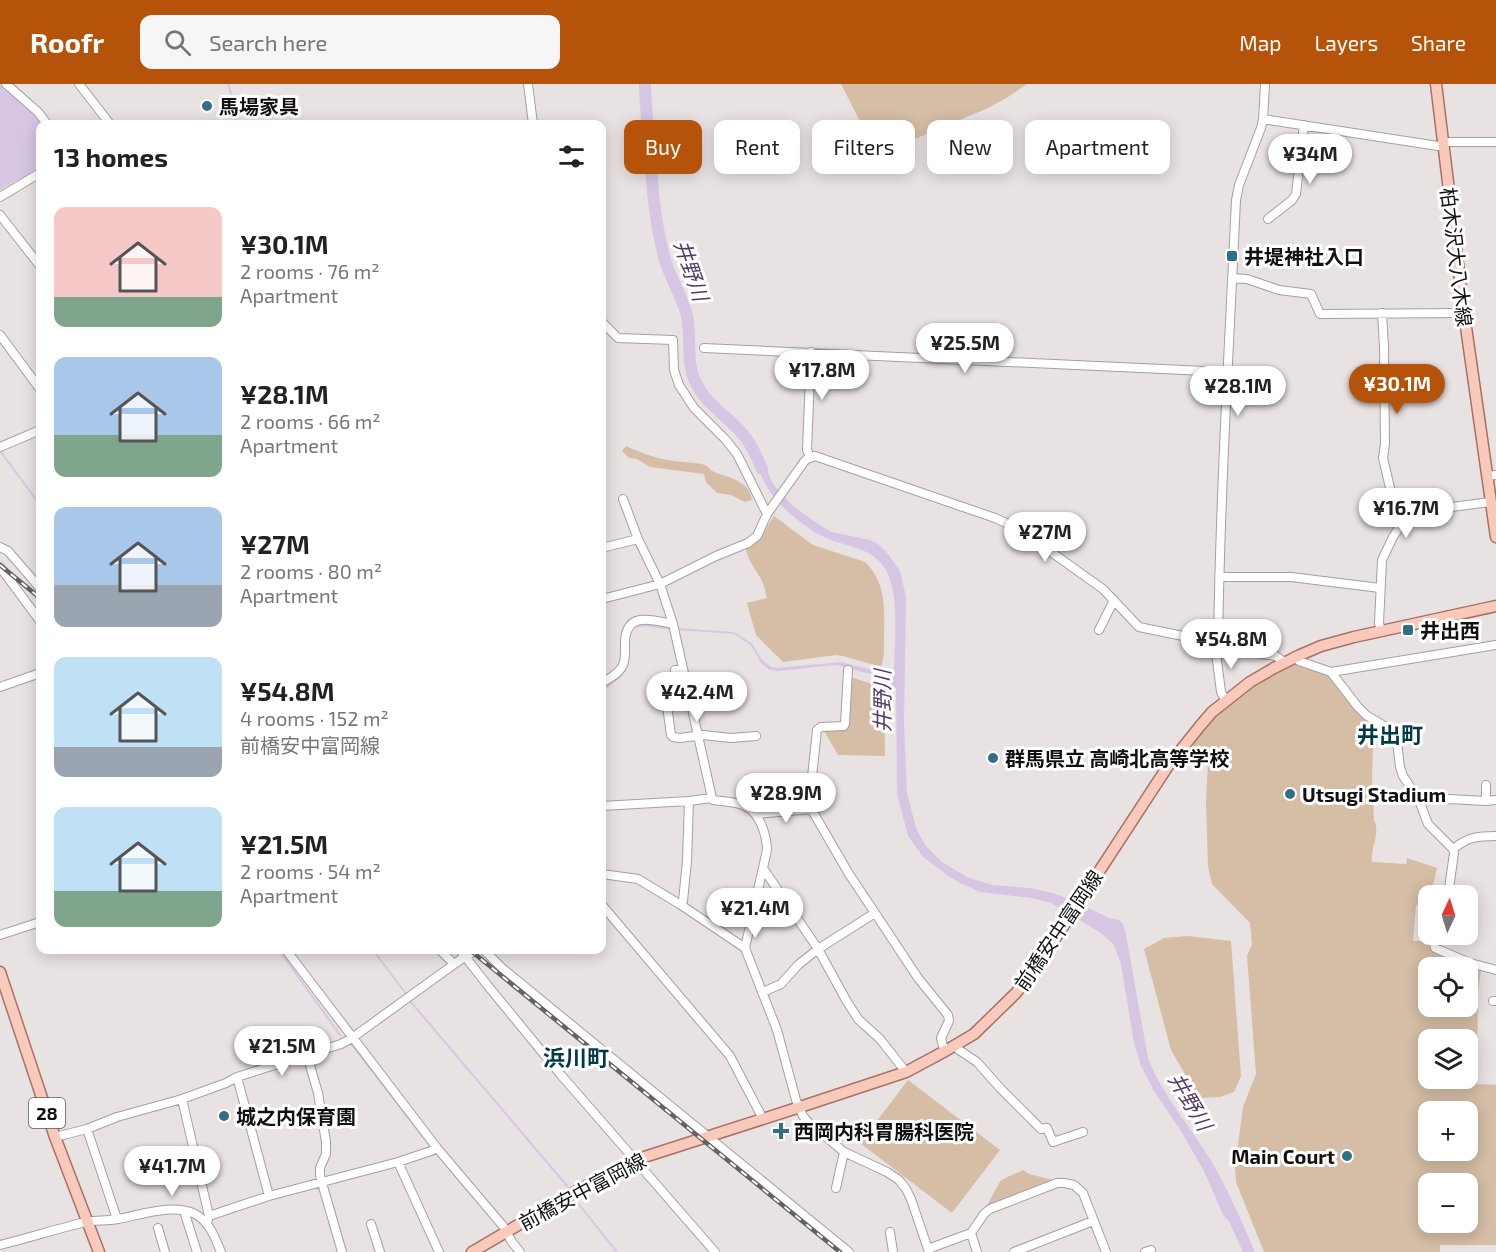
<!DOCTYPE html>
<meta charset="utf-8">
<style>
:root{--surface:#fff;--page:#f6f6f6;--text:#222;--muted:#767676;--accent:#b45309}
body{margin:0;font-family:"Exo 2","Noto Sans JP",sans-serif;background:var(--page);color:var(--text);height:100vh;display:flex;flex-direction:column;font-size:22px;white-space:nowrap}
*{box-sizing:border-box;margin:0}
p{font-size:20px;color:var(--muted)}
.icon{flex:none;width:33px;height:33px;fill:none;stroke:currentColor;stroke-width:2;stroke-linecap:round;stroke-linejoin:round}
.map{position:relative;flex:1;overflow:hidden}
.drawer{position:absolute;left:36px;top:36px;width:570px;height:834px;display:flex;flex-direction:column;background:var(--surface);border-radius:12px;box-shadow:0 3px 15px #0003}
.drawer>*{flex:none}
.top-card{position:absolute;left:624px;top:36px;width:570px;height:54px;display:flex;gap:12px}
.needle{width:39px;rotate:4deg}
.buttons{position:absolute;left:1418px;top:801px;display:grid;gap:12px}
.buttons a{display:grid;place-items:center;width:60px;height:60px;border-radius:12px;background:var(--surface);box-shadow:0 3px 15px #0003;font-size:30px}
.price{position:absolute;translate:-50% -51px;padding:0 14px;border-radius:21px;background:#fff;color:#222;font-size:20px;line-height:39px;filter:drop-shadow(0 2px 3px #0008)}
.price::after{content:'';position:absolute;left:50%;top:36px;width:18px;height:14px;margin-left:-9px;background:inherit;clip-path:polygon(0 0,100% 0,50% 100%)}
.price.on{background:var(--accent);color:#fff}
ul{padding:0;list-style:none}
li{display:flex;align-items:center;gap:18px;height:150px;padding:0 18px}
li span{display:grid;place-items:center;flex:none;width:168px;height:120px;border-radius:12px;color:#555}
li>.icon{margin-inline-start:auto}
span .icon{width:72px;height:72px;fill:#fffc;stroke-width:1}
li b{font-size:26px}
h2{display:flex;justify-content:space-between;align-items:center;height:72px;padding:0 18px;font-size:26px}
.chip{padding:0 21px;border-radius:12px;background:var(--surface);box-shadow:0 3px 15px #0003;font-size:21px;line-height:54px}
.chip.on{background:var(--accent);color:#fff}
header{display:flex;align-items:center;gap:36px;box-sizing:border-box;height:84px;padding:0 30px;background:var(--accent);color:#fff}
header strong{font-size:28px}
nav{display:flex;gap:33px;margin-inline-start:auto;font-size:21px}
.search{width:420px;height:54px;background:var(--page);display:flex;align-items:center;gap:15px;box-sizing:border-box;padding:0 21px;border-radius:12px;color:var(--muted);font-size:22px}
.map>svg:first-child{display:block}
.green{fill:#d5bda6;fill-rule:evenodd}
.water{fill:#d6c6e4}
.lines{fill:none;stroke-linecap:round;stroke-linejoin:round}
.stream{stroke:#d6c6e4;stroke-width:2}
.river{stroke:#d6c6e4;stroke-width:12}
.minor-casing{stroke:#a69fa0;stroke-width:10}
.major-casing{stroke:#a67263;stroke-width:13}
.minor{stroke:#fff;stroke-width:8}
.major{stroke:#f9cabc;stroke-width:10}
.rail-casing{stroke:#656262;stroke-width:4.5}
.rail{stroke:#fff;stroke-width:2;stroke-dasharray:7;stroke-linecap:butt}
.poi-dot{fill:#306f84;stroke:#fff;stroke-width:2}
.labels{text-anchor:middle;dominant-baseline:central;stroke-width:6;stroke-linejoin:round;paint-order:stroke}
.shield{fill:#fff;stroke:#595858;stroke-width:1.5}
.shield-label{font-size:18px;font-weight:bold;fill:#121010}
.poi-label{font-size:20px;font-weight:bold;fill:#121010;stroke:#fff;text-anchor:start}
.street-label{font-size:20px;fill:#121010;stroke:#fff}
.water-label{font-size:21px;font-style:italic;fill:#533b66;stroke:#fff}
.quarter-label{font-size:22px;font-weight:bold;fill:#003948;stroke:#fff}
</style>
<header>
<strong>Roofr</strong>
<div class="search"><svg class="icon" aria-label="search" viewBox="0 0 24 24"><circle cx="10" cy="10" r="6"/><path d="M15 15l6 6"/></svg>Search here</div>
<nav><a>Map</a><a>Layers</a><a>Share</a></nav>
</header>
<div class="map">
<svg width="1496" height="1168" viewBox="0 0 1496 1168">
<rect width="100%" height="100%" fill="#e9e2e3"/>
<!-- green -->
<path class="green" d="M841,0H1027L1008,13L988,24L877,71Z
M626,362C639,368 653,373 667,376C677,378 697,378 705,381C707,382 710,385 712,387C727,394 749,395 752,416L745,418L731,411L717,409L706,398L704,390L650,383L637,375L629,374L622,367Z
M774,432L813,461L865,478C885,497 885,523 884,550C884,563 885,570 881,583L843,572L836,571L783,578L756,551L747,519L767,514C765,507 764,500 761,495C755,484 747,476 746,464C762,456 765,445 774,432Z
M1297,578L1328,590L1368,635L1373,663L1372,693L1374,736C1381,749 1370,764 1372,778L1406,780L1407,774L1437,784L1431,811L1428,812V822L1416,821L1413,857H1431L1434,867L1481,886L1478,907L1477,1000L1496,1001V1161H1440V1168H1264L1236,1098L1235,1084L1243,1023L1256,990L1247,872L1252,860L1250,839L1212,800L1208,783L1206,718L1208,678L1185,663L1208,637L1248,605L1292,579ZM1428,884H1467V922H1428ZM1428,956H1467V994H1428ZM1428,1028H1467V1066H1428ZM1428,1100H1467V1138H1428Z
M853,594L879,602L884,606L885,672L838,671L823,645H845L850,599Z
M1188,852L1231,857L1241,992L1234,1008L1220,1013L1199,1014L1171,966L1144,865L1164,854Z
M908,996L1000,1066L952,1129L860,1059Z
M1023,1086L1029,1090L1057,1097L986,1123L1001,1096Z"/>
<!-- water -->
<path class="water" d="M0,0L31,26L42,40H40V84L0,106Z
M760,369L773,400L793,422L818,440L832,448L870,456L878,460L888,470L900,487L906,513L904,640L907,709L916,744L925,761L942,778L967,793L992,801L1029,804L1049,808L1070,815L1109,834L1119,836L1123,840L1126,851L1148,974C1163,1013 1192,1044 1213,1080C1229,1108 1242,1138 1255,1168H1243L1229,1137L1223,1131L1204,1087L1181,1047L1154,1007L1141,982L1134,959L1121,880L1114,861L1101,849L1051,819L1032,814L980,808L958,798L947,791L923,773L908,752L897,710L896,605L885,595L878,592L836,581L777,587L768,585L759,577L762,576L771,583L777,584L841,578L876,587L890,594L894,593C894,564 900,514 887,488C873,461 844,464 820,451C803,442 779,422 769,406C762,396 758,383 754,372Z"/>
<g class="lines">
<!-- stream -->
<path class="stream" d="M13,0L28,14
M228,0C232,16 241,23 234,40
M442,39V40
M1,368L40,421
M633,544L644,541L671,545
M677,545L734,549L751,560L762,578
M602,607L621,592L625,585
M279,866L340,951
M373,866L407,911
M410,917L568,1103
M352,961L429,1061
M453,1089L465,1104
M573,1113L617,1168"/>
<!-- river -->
<path class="river" d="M645,0C645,20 648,39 649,59C652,97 654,135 664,172C669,193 682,211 687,232C692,254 685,277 696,299C706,320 727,332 742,349C751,359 757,373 762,385"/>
<defs>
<path id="minor" d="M6,0L38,28L47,40
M79,0L110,40
M528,0L533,40
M1263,35L1438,62L1449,58H1496
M0,113L40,89
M0,131L40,182
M1268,135L1292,116L1296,110L1304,41
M1232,194L1247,195L1279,206L1311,210L1320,230L1464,229
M1382,229L1384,263L1385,360L1383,374L1398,438L1400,442
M602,238L618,254L673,256L674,286L679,301L694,324L725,355L737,370L767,430
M0,251L40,305
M704,264L1227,288
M0,363L40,346
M810,373L807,366L811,268
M1487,392L1496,391
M623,415L638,455L660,500L673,540L712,714L713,716C735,719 752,717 762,742C765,750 767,757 767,766L745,864
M0,463L8,467L40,504
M602,464L638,455
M0,483L40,537
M1219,493H1291L1380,504
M602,515L660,500L716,472L748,459L757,452L767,430L804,378L807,375L815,372L995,434L1006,439L1051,468L1103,505L1139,543L1188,553L1229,565L1276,572L1284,578
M1099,546L1114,516
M1381,547L1379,539L1382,476L1393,453L1400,442L1411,433L1429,426L1490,418
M1215,561L1221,608L1226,617
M1218,562C1220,413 1229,265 1236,116L1239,101L1261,44L1263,35L1265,0
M1294,573L1299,577L1331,588L1358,623L1366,631L1396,649L1400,683L1403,692L1419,716L1428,740L1453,765
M682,586H675V599L666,614L671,651L673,653L680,654L703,651L731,654L756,652
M848,586L845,640L844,642L821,643L817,646L809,721L849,790L875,829L918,894L948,931L949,937L941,954L943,962L947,966
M1331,588L1496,561
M602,599C609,594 619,590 623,581C626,574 625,565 625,557C627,527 652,536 673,540
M0,603L40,589
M1419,716L1449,715L1486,717L1496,716
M1486,717V701
M602,722L689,717L712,714
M757,730L812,725
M763,784L818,865L846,916L858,935L880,955L906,988
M602,790L638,795L643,798L681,821L745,864L777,946L796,1016L803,1032L809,1039L844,1068L887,1088L899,1096L906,1105L911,1115L929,1168
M1448,812L1454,769L1453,765C1468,753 1477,752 1496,752
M602,821L730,972L763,1035
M681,821L683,817L687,777L689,717
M1436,850L1434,858L1435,864L1470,879L1496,886
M0,851L40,838
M286,866L437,1064L503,1142L512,1158L520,1168
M440,866L454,880
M460,866L488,902L561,991L715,1168
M484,866L502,884L849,1168
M763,908L781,900L798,881L818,865L875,829
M1493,917H1496
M955,961L959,966L977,978L1000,1004L1041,1045L1047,1044L1053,1058L1083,1048
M307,971L318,1009L326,1058V1070L320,1084V1092L342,1168
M237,993L269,1112
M182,1015L209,1132L208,1136
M87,1045L117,1135
M55,1053L87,1045L117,1033L182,1015L226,999L237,993L341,960L352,954L460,876L476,866
M398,1078L439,1168
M836,1104L844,1068
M184,1127L197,1168
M209,1132L269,1112L398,1078L431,1067L437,1064
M371,1140L380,1168
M158,1144L165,1168
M890,1148L893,1168
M971,1149L977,1168
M0,1161C28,1154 57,1145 85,1138C96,1136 107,1137 118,1135C141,1131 173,1119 195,1130C210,1138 215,1154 221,1168
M928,1165L971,1149L984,1130L990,1125L1057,1099H1064L1074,1101L1083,1109L1106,1168
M1014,1168L1093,1137
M1145,1168L1151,1166"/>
<path id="major" d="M1436,0L1464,229L1496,453
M0,888L55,1053L99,1168
M472,1168L564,1114L635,1076L800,1023L906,988L947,966L974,950L1016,909L1031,890L1068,835L1168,682L1200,642L1212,628L1226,617L1250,598L1274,584L1300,571L1321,562L1354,553L1496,522"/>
</defs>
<!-- minor casing -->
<use href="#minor" class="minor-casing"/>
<!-- major casing -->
<use href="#major" class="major-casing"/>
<!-- minor -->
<use href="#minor" class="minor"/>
<!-- major -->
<use href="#major" class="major"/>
<defs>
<path id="rail" d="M0,481L40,514
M470,866L840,1168"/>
</defs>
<!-- rail casing -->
<use href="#rail" class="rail-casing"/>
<!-- rail -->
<use href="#rail" class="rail"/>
</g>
<!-- markers -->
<g class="poi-dot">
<circle cx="207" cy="22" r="6"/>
<rect x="1226" y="166" width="12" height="12" rx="3"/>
<rect x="1402" y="540" width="12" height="12" rx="3"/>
<circle cx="993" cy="674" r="6"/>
<circle cx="1290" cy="710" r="6"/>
<circle cx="224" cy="1032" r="6"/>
<path d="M778 1038h6v6h6v6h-6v6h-6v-6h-6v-6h6z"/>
<circle cx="1347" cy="1072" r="6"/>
</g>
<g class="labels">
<!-- shield labels -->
<rect class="shield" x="29" y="1014" width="36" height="30" rx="4.5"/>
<g class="shield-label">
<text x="47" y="1029">28</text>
</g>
<!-- poi labels -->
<g class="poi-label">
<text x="219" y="22">馬場家具</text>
<text x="1244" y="172">井堤神社入口</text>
<text x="1420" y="546">井出西</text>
<text x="1005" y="674">群馬県立 高崎北高等学校</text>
<text x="1302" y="710">Utsugi Stadium</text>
<text x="236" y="1032">城之内保育園</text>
<text x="794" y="1047">西岡内科胃腸科医院</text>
<text x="1335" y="1072" text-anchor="end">Main Court</text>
</g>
<!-- street labels -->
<g class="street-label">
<text transform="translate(1457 173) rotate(83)">柏木沢大八木線</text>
<text transform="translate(1058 846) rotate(-56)">前橋安中富岡線</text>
<text transform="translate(582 1107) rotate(-28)">前橋安中富岡線</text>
</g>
<!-- water labels -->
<g class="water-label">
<text transform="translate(692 186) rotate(71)">井野川</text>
<text transform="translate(881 617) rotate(-90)">井野川</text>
<text transform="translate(1191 1017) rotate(59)">井野川</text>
</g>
<!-- quarter labels -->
<g class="quarter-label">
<text x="1390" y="650">井出町</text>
<text x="576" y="973">浜川町</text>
</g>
</g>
</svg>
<div class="buttons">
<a><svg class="needle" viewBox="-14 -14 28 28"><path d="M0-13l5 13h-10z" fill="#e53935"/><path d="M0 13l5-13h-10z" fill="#767676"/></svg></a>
<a><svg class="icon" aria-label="locate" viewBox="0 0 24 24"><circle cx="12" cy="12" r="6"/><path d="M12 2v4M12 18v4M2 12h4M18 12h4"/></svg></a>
<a><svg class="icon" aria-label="layers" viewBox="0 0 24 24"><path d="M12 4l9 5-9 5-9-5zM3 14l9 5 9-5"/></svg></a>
<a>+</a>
<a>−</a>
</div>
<b class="price" style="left:1310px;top:101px">¥34M</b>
<b class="price" style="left:965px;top:290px">¥25.5M</b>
<b class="price" style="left:822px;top:317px">¥17.8M</b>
<b class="price on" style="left:1397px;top:331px">¥30.1M</b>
<b class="price" style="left:1238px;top:333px">¥28.1M</b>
<b class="price" style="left:1406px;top:455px">¥16.7M</b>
<b class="price" style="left:1045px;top:479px">¥27M</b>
<b class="price" style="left:1231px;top:586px">¥54.8M</b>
<b class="price" style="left:697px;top:639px">¥42.4M</b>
<b class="price" style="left:786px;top:740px">¥28.9M</b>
<b class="price" style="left:755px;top:855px">¥21.4M</b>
<b class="price" style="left:282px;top:993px">¥21.5M</b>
<b class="price" style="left:172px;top:1113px">¥41.7M</b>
<div class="top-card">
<a class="chip on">Buy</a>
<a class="chip">Rent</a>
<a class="chip">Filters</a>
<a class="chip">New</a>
<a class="chip">Apartment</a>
</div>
<section class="drawer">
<h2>13 homes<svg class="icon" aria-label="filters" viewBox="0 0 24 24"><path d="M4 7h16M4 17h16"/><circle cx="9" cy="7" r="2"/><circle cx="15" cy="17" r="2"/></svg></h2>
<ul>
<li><span style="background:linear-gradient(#f6c9c9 75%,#7fa58c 0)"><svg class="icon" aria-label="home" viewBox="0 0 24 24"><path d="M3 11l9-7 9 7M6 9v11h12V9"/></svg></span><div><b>¥30.1M</b><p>2 rooms · 76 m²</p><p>Apartment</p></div></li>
<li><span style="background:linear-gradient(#a9c7e8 65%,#7fa58c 0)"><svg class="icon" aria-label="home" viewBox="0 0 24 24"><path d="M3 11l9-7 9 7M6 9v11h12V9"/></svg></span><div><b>¥28.1M</b><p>2 rooms · 66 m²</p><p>Apartment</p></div></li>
<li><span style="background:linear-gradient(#a9c7e8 65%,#9aa5b1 0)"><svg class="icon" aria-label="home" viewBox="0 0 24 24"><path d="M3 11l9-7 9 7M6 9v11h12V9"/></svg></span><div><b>¥27M</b><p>2 rooms · 80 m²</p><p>Apartment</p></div></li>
<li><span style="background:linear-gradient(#bfe0f5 75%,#9aa5b1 0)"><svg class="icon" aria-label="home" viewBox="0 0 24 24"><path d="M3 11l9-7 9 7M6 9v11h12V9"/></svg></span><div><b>¥54.8M</b><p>4 rooms · 152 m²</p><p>前橋安中富岡線</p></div></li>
<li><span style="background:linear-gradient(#bfe0f5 70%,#7fa58c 0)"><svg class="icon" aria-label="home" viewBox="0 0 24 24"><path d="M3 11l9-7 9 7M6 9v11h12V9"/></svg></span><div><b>¥21.5M</b><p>2 rooms · 54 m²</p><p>Apartment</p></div></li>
</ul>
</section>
</div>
